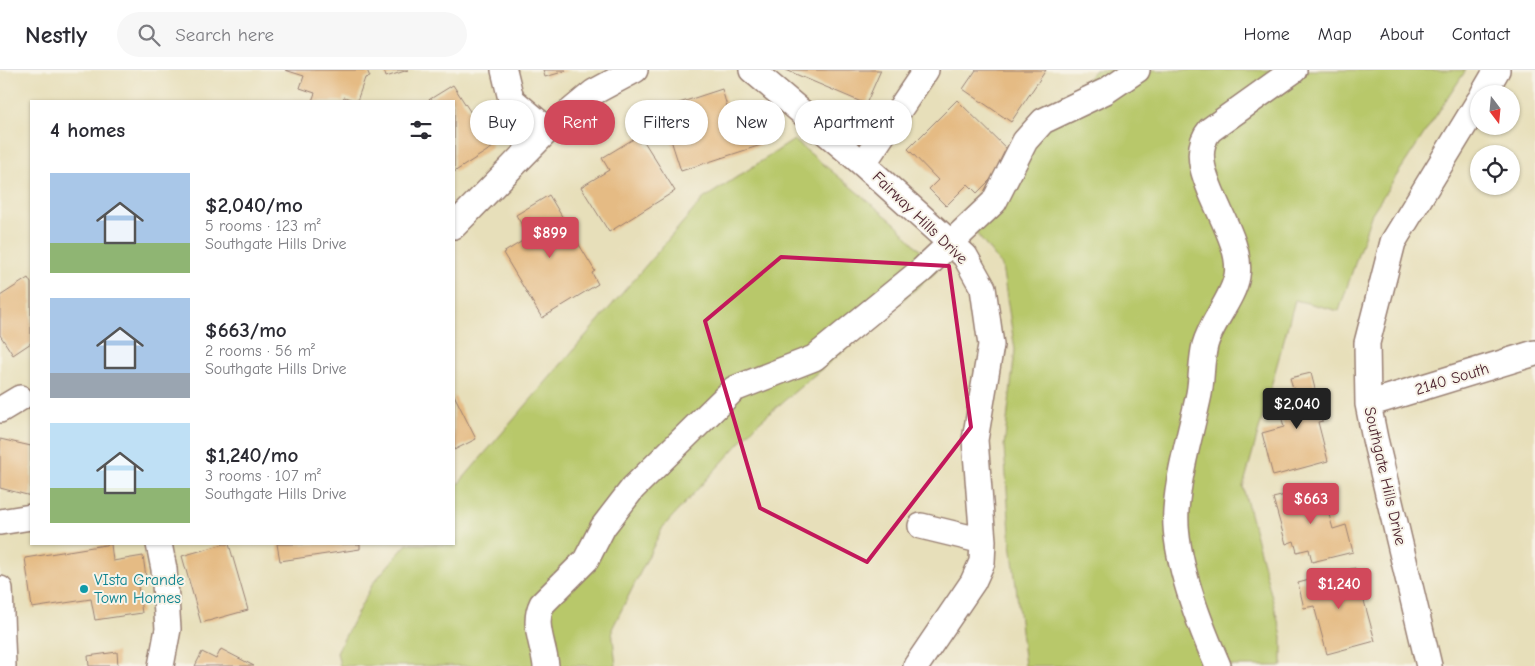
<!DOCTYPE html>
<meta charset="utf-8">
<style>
:root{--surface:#fff;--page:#f7f7f7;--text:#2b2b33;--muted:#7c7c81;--line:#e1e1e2;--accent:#d1495b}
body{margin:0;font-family:"Comic Neue",sans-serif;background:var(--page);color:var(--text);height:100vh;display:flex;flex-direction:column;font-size:19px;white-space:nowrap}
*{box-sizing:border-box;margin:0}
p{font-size:16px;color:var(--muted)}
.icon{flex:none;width:28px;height:28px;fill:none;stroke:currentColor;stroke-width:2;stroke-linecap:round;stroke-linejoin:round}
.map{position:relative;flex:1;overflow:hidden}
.side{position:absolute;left:30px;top:30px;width:425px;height:445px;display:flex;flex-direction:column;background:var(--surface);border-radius:0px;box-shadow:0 1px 4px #0004}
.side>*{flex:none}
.guide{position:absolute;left:470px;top:30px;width:475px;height:45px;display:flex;gap:10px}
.needle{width:32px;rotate:164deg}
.fabs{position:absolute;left:1470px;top:15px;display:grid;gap:10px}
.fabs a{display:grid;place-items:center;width:50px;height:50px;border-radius:50%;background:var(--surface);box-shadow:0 1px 4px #0004;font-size:25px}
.price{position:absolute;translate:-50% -42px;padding:0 11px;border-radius:5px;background:var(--accent);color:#fff;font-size:16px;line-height:32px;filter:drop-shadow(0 1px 2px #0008)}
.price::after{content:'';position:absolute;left:50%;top:30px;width:15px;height:11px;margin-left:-8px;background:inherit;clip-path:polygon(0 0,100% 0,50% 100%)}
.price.active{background:#222;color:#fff}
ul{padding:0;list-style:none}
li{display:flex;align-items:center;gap:15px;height:125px;padding:0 20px}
li span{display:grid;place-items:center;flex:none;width:140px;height:100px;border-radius:0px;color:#555}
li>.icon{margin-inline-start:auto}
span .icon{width:60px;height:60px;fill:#fffc;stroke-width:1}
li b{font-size:21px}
h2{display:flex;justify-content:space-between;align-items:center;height:60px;padding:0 20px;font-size:21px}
.pill{padding:0 18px;border-radius:22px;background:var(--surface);box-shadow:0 1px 4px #0004;font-size:18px;line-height:45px}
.pill.active{background:var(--accent);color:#fff}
header{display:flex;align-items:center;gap:30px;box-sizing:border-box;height:70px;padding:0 25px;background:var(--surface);border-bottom:1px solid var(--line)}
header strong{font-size:24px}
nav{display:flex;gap:28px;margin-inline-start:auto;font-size:18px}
.search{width:350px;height:45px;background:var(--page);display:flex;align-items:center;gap:12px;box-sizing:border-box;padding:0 18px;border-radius:28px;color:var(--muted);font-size:19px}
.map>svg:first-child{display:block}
.green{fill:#b8c86a;stroke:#81744a}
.building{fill:#e5bb84}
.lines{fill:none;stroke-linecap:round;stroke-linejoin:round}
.minor-casing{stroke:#987f72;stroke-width:28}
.minor{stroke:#fff;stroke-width:25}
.marked{fill:none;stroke:#c2185b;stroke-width:4;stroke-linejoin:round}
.culture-dot{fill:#0f9aa8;stroke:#f7f3e8;stroke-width:2}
.labels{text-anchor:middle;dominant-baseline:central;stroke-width:4;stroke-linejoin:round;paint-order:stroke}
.street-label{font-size:16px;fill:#4a1f2b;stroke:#f7f3e8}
.culture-label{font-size:16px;fill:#0d838f;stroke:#f7f3e8;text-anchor:start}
</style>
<header>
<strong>Nestly</strong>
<div class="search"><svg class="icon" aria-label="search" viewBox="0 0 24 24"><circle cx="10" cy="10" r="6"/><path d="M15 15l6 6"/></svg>Search here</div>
<nav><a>Home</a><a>Map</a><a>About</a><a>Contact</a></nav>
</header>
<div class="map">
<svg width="1535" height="596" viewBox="0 0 1535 596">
<rect width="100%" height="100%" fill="#f7f3e8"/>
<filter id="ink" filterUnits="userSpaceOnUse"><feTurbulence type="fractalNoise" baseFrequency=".02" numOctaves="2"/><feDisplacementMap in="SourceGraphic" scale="10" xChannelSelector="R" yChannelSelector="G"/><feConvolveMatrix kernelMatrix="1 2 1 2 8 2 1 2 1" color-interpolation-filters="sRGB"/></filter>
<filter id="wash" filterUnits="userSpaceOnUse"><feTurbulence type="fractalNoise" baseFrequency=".0096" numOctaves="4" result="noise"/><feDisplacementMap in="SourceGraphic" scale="20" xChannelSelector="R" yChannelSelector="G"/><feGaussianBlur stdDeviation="1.12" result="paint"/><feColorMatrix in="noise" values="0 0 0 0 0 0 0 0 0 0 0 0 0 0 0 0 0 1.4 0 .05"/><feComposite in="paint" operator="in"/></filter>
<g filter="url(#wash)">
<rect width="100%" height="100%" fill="#e7dfba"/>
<!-- green -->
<path class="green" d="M1095,0H1466L1372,143L1339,241L1295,230L1243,417L1282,566V596H1025L1010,463L1004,377L1015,280L1002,196L972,158L1027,75Z
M794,70L897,155L938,200L758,353L663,457L612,559L616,596H340L337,582L373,513L407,474H454V419L703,129Z"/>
<g id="blocks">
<!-- building -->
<path class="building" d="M285,0H367L370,7L365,8L357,31L344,27L342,31H312L315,23L300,18L304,6Z
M384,0H408L386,7Z
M543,0H566V1L545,7Z
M786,0H881L866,34Z
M976,0H1046L1011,52L963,19Z
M453,15L493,77L454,102V31H427Z
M722,19L728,40L741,36L747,56L754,54L761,75L681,101L661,39Z
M957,30L1014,86L977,123L968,114L946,136L929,119L938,110L908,79Z
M640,65L675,121L609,162L581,117L609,100L602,88Z
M549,125L595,201L592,203L598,214L542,248L503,183L529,167L516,145Z
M28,208L31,213V273L13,285L0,265V226Z
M1311,303L1323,351L1318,352L1328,391L1273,406L1262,363L1284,357L1277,330L1295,325L1290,308Z
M454,325L476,369L454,380Z
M0,369L31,376V426L0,418Z
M1321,416L1333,459L1346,455L1353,482L1312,492L1309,479L1297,482L1294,471L1286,474L1273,428Z
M111,474L113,491L143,486L146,507L137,509L142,543L95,550L91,529L32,538L25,488Z
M224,474H229L248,540L201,553L182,486Z
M277,474H360V479L280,491Z
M1355,498L1375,571L1327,584L1314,536L1304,538L1298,513Z
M221,579L254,596H195L202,582L216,589Z
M117,582L118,596H89L88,586Z"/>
</g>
</g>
<g filter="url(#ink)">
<use href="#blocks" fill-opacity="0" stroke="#987f72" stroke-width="1"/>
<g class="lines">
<defs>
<path id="minor" d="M504,0L511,29L548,60
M752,0L863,94L965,186L983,218L991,275L975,370L983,471L982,492L973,512L916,596
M1483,24L1497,0
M863,94L926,0
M454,156L548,60L594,22L635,0
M1368,334L1535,283
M0,340L20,328
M0,452L31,447
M921,456L983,471
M159,474L164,499L168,559L161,596
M0,519L3,596
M546,596C544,575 532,554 542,534L586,490L603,457L633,418L734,319L814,288L922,200L994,132L1025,71L1043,51L1106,21L1137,0
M1218,596C1199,553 1173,487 1176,440C1179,400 1191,363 1199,324C1202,308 1201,291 1205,275C1211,252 1233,229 1237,206C1245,161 1178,97 1210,60L1294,0
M1429,596L1375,369L1368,334L1367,273L1393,172L1479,31"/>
</defs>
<!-- minor casing -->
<use href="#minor" class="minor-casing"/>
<!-- minor -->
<use href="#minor" class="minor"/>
</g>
</g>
<!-- marked area -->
<path class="marked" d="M781,187L949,196L971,357L867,492L760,438L705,251Z"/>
<!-- markers -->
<circle class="culture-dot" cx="84" cy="519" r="5"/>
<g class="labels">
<!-- street labels -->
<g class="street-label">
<text transform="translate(920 148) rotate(44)">Fairway Hills Drive</text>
<text transform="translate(1452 309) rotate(-17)">2140 South</text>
<text transform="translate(1385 406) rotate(77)">Southgate Hills Drive</text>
</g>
<!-- culture labels -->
<g class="culture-label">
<text x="94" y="510">VIsta Grande<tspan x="94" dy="18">Town Homes</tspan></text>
</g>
</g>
</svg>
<div class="fabs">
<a><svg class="needle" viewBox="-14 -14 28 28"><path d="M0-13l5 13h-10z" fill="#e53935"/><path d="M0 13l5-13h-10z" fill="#7c7c81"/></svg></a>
<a><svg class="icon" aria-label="locate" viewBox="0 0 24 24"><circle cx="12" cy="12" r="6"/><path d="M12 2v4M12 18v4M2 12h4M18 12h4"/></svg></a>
</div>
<b class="price" style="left:550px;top:189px">$899</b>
<b class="price active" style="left:1297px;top:360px">$2,040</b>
<b class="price" style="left:1311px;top:455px">$663</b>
<b class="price" style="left:1339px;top:540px">$1,240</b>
<div class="guide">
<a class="pill">Buy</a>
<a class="pill active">Rent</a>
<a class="pill">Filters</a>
<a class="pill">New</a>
<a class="pill">Apartment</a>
</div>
<section class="side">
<h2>4 homes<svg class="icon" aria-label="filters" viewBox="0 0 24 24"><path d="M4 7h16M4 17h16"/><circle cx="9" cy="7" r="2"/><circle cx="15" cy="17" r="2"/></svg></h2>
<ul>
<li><span style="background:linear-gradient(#a9c7e8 70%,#8fb573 0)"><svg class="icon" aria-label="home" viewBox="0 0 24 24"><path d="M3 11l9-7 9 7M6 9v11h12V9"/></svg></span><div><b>$2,040/mo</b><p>5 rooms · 123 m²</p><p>Southgate Hills Drive</p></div></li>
<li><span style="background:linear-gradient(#a9c7e8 75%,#9aa5b1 0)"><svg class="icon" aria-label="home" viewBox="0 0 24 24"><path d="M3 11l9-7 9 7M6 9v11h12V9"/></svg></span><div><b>$663/mo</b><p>2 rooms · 56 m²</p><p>Southgate Hills Drive</p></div></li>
<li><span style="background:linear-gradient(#bfe0f5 65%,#8fb573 0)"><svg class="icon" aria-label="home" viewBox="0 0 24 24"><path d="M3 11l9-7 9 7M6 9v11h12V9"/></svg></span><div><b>$1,240/mo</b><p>3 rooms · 107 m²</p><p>Southgate Hills Drive</p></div></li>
</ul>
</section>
</div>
